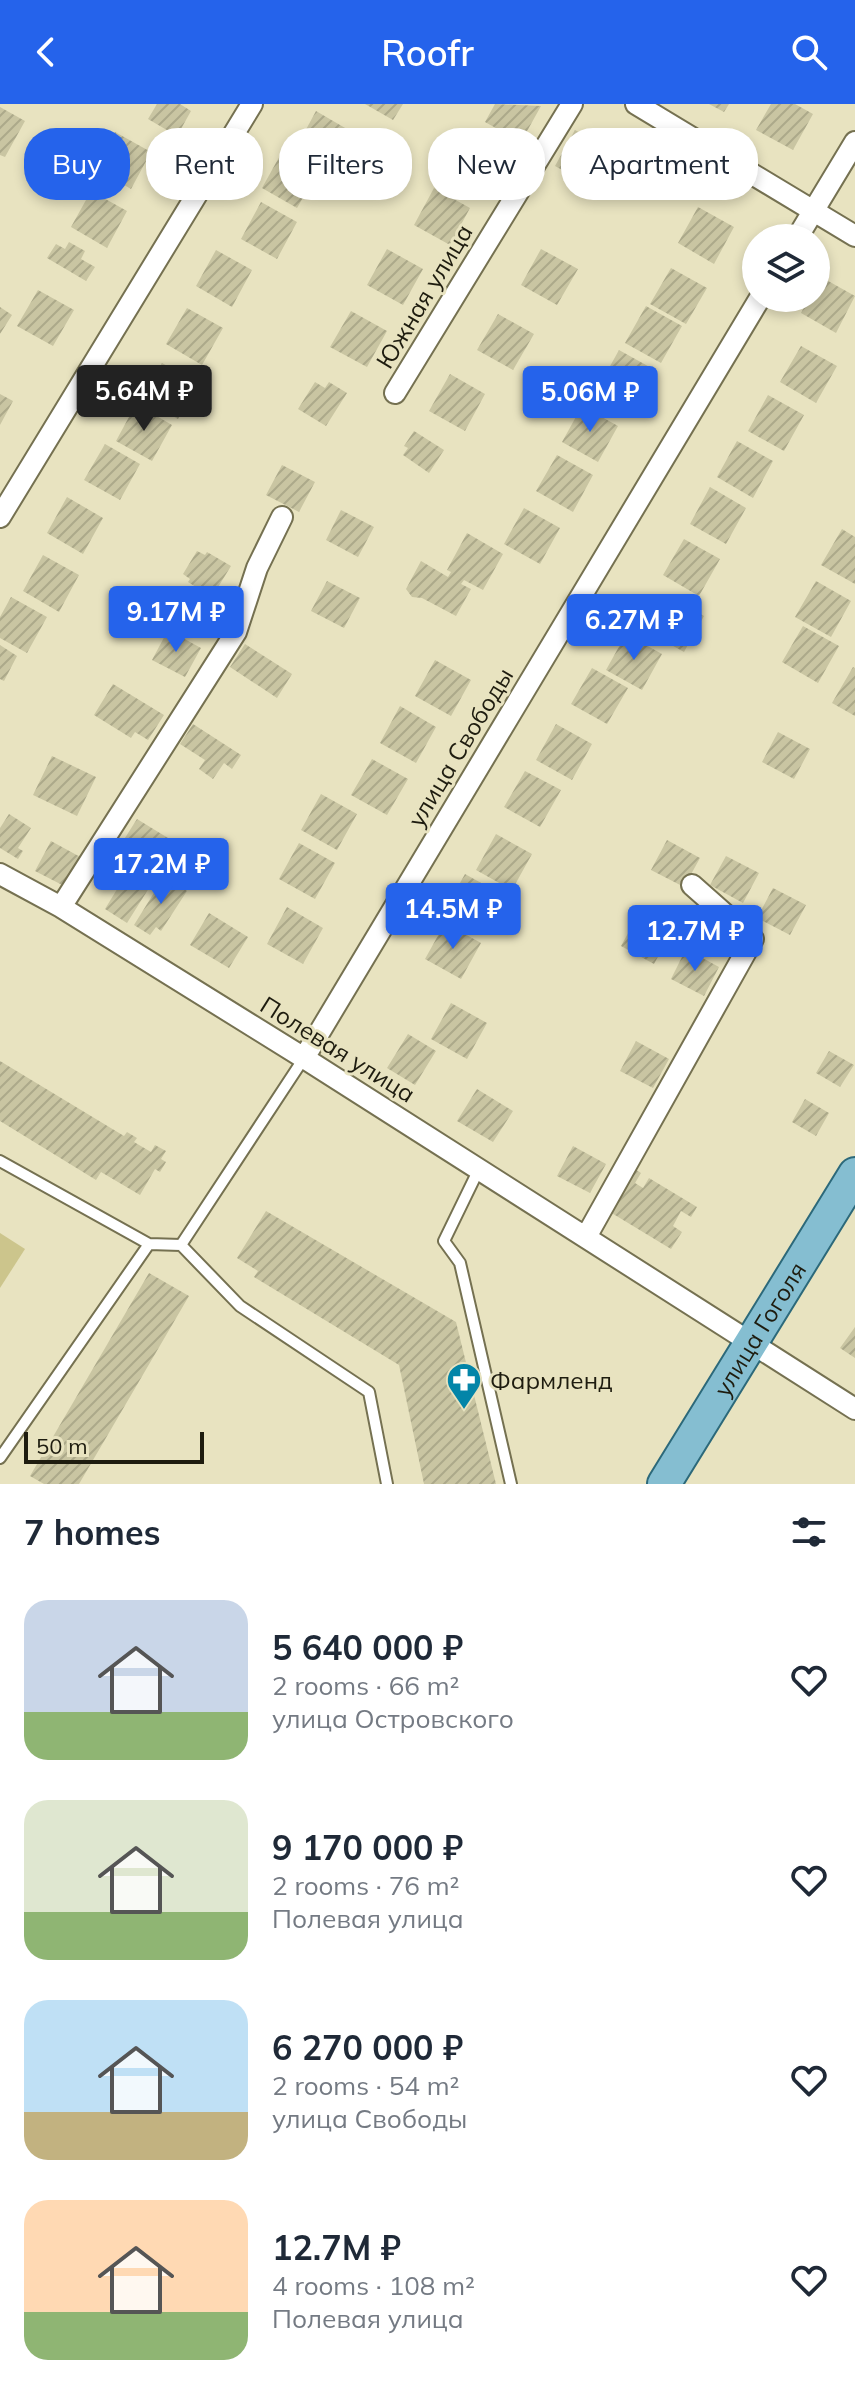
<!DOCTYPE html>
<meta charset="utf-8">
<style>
:root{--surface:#fff;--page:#f2f2f3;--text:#1f2937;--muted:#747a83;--accent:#2563eb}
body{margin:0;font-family:Mulish,sans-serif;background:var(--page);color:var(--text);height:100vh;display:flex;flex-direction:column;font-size:30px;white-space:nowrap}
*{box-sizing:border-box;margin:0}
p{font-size:26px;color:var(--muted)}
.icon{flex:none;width:44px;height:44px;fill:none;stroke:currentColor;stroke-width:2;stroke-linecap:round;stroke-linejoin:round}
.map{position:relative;height:1380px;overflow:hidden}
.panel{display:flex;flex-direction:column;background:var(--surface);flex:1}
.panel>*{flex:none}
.guide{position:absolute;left:24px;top:24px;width:808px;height:72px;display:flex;gap:16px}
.buttons{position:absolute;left:742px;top:120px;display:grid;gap:16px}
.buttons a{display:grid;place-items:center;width:88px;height:88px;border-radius:50%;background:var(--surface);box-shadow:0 4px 12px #0003;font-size:40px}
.scale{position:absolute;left:24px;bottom:20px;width:180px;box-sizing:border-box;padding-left:8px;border:4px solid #1e1c0f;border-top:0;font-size:22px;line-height:28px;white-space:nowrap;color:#1e1c0f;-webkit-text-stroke:6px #e8e3c0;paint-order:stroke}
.price{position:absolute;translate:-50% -68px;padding:0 18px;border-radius:8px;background:var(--accent);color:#fff;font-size:26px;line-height:52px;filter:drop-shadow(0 2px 4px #0008)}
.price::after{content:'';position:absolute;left:50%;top:48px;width:24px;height:18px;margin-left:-12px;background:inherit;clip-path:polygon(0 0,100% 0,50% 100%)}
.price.current{background:#222;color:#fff}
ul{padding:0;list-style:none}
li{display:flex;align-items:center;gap:24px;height:200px;padding:0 24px}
li span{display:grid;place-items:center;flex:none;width:224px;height:160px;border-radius:24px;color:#555}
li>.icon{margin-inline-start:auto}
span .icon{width:96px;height:96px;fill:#fffc;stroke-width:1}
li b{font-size:34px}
h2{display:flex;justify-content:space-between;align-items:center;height:96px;padding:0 24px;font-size:34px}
.tag{padding:0 28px;border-radius:32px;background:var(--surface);box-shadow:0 4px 12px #0003;font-size:28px;line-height:72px}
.tag.current{background:var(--accent);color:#fff}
header{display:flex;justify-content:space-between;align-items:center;height:104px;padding:0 24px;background:var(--accent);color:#fff;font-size:36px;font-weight:600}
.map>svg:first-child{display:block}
.park{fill:#ccc58c}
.building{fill:url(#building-hatch)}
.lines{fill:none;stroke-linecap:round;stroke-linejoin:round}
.service-casing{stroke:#757151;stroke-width:14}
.minor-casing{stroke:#757151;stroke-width:24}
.primary-casing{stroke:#2c697a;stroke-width:36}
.service{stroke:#fff;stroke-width:10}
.minor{stroke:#fff;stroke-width:20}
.primary{stroke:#85bed1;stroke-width:32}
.labels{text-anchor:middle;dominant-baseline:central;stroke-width:6;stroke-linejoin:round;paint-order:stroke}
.street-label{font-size:24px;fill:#1e1c0f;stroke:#e8e3c0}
.poi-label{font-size:24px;fill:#1e1c0f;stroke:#e8e3c0;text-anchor:start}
</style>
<header><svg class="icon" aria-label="back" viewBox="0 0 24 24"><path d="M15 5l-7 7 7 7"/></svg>Roofr<svg class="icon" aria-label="search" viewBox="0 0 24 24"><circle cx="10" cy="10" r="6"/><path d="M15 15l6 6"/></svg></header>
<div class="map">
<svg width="855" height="1380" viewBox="0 0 855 1380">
<defs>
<pattern id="building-hatch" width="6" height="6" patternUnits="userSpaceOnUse" patternTransform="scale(2)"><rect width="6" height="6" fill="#c9c5a2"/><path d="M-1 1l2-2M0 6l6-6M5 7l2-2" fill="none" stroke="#aca98a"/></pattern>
</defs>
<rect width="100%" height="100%" fill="#e8e3c0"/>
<!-- park -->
<path class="park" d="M0,1129L25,1145L0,1184Z"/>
<!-- building -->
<path class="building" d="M157,0H180L191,7L177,32L148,15Z
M365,0H403L393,16Z
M495,0L541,2L521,38L485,18Z
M709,0H729L724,8Z
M771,0H795L813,10L793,46L756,26Z
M0,3L25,17L5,53L0,51Z
M316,7L352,28L331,64L296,44Z
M575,26L611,46L591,82L555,62Z
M115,28L151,48L131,85L95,64Z
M282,48L318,68L297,104L262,84Z
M434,84L470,104L450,141L414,121Z
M91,87L127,107L107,144L71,123Z
M261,98L297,118L277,155L241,135Z
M698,103L734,123L714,160L678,139Z
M69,138L85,147L81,155L95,163L86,177L47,154L56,140L65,145Z
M387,145L423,165L403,201L367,181Z
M541,145L578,165L557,201L521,181Z
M216,146L252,166L232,203L196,182Z
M671,164L707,184L686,220L650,200Z
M821,173L855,192L836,229L801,209L809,194H816V182Z
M38,186L74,206L53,242L17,222Z
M646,202L682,222L661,259L625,239Z
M0,203L12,211L0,230Z
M187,204L223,224L202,261L166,240Z
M351,207L387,227L367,263L330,243Z
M498,210L534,230L513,266L477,246Z
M801,242L837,262L816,299L780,278Z
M619,246L655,266L635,303L599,282Z
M162,259L198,279L178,315L142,295Z
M450,270L485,290L465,327L429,307Z
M315,278L325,284L329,278L347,289L326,322L298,305Z
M0,290L13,297L0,321Z
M768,291L804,311L784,347L748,327Z
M136,300L172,321L152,357L116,337Z
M582,302L618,322L598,358L562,338Z
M414,327L444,346L429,369L403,351L408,344L404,342Z
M737,337L773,357L753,394L717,373Z
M105,340L140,360L120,396L84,376Z
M557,351L593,371L573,408L536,387Z
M282,361L315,378L299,408L266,391Z
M710,383L746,404L726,440L690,420Z
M67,393L103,414L83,450L47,429Z
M524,404L560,424L540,460L504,440Z
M341,406L374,423L358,453L326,436Z
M842,425L855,433V480L821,461Z
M467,429L503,450L483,486L464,476L461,480L471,485L456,512L422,494L412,493L406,485L421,457L448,473L451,468L447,466Z
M684,435L720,455L699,492L663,471Z
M197,447L205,451L207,448L231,462L212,493L188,478L190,475L183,470Z
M43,451L79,471L59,508L23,487Z
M327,477L360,494L344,524L311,507Z
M816,477L851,497L831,533L795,513Z
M668,492L704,512L684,548L648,528Z
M11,493L47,513L27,549L0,534V513Z
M803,522L839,542L818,579L782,558Z
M168,526L201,544L185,573L152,556Z
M626,530L662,550L642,586L606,566Z
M245,540L292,570L277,594L230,563Z
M0,541L17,552L4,577L0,575Z
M435,556L471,576L451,612L415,592Z
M853,563L855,564V612L832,599Z
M592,564L628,584L607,620L571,600Z
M113,580L164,611L148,636L135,628L131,634L94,611Z
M400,602L436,623L416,659L380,639Z
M193,620L241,651L232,665L224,659L213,675L199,665L205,656L180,640Z
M556,620L592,640L572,676L536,656Z
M778,628L810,645L794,675L762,658Z
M52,652L96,673L77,712L33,691Z
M372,655L408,675L387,711L351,691Z
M525,667L561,686L540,723L504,703Z
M321,690L357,710L337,746L301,726Z
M9,710L31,724L18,744L23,747L18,755L0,744V724Z
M137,715L168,734L141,779L149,784L127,819L105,805L122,777L104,767Z
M496,730L532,750L512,786L476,766Z
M667,736L700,754L684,783L651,766Z
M51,737L84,755L68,784L35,767Z
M299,739L335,759L315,795L279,775Z
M726,752L759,769L743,799L710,781Z
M465,770L501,790L481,826L445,806Z
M165,771L187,787L161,827L156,823L150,831L134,821Z
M773,784L806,801L790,831L757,814Z
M287,803L323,824L303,860L267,840Z
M209,809L248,833L229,864L190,841Z
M637,813L670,830L654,860L621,842Z
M445,819L481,839L461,875L425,855Z
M686,845L719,863L704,892L671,875Z
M451,899L487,919L467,955L431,935Z
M408,930L436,947L415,981L387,964Z
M636,937L669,955L653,984L620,967Z
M829,947L854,961L840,983L816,969Z
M0,957L124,1032L127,1028L137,1034L134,1038L151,1048L155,1041L166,1047L161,1055L166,1058L160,1068L155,1065L140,1091L101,1068L96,1076L0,1017Z
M477,985L513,1007L493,1038L457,1017Z
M805,995L829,1009L816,1032L792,1018Z
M573,1042L606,1060L590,1089L557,1072Z
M630,1062L641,1069L635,1079L643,1084L649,1074L697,1103L691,1113L681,1107L673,1122L682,1128L671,1145L605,1105Z
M266,1107L456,1218L496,1380H424L399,1261L254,1173L258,1167L237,1154Z
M149,1169L189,1192L79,1380H44L30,1372Z
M855,1223V1254L840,1244Z"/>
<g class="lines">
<defs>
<path id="service" d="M304,954L181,1141L240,1202L369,1288L387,1380
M0,1057L149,1140
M479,1065L444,1137L460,1159L511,1380
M0,1354L149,1140L181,1141"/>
<path id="minor" d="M636,0L855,132
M797,134L855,38
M395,289L572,0
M0,413L252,0
M0,770L61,803L304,954L855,1305
M61,803L236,528L257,464L282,413
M304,954L760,194
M586,1133L753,835L692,781"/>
<g id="primary">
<path id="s1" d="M664,1380L855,1070"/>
</g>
</defs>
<!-- service casing -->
<use href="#service" class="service-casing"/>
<!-- minor casing -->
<use href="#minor" class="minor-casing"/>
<!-- primary casing -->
<use href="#primary" class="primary-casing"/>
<!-- service -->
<use href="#service" class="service"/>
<!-- minor -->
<use href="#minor" class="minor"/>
<!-- primary -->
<use href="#primary" class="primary"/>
</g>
<!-- icons -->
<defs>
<symbol id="pharmacy-pin" viewBox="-11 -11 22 30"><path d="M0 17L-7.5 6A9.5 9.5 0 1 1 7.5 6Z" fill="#0385a8" stroke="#e8e3c0"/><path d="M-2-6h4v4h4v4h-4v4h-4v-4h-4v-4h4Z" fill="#fff"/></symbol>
</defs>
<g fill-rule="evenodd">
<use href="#pharmacy-pin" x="444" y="1256" width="40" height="54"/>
</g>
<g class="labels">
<!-- street labels -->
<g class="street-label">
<text transform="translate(424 192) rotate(-59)">Южная улица</text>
<text transform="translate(460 643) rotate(-59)">улица Свободы</text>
<text transform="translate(338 945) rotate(32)">Полевая улица</text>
<text stroke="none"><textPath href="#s1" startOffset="182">улица Гоголя</textPath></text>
</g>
<!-- poi labels -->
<g class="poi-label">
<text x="490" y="1276">Фармленд</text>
</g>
</g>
</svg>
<div class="buttons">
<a><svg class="icon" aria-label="layers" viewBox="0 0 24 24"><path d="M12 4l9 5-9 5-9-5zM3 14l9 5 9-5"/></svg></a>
</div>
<div class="scale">50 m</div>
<b class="price current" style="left:144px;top:329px">5.64M ₽</b>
<b class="price" style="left:590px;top:330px">5.06M ₽</b>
<b class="price" style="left:176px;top:550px">9.17M ₽</b>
<b class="price" style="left:634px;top:558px">6.27M ₽</b>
<b class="price" style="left:161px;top:802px">17.2M ₽</b>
<b class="price" style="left:453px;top:847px">14.5M ₽</b>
<b class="price" style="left:695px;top:869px">12.7M ₽</b>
<div class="guide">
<a class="tag current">Buy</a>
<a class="tag">Rent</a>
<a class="tag">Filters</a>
<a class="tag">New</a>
<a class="tag">Apartment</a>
</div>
</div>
<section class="panel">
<h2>7 homes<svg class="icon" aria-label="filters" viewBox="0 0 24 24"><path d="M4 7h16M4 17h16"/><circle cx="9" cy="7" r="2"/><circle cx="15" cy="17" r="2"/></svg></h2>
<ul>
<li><span style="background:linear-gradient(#c9d6e8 70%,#8fb573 0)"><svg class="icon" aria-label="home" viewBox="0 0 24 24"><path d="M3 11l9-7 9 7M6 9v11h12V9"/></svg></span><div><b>5 640 000 ₽</b><p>2 rooms · 66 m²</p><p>улица Островского</p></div><svg class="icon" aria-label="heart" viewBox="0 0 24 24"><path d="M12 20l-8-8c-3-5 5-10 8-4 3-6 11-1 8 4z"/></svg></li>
<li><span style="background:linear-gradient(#dfe7d0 70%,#8fb573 0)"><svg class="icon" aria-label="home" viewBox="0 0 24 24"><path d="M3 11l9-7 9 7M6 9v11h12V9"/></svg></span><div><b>9 170 000 ₽</b><p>2 rooms · 76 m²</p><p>Полевая улица</p></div><svg class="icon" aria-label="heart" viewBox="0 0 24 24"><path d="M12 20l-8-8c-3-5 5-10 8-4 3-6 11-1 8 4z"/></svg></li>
<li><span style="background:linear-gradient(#bfe0f5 70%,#c2b280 0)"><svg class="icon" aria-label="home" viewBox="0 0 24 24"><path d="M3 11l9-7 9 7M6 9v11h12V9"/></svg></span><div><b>6 270 000 ₽</b><p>2 rooms · 54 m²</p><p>улица Свободы</p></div><svg class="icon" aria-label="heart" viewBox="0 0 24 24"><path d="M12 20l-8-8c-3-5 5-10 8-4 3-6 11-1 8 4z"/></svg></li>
<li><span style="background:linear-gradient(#ffd9b3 70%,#8fb573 0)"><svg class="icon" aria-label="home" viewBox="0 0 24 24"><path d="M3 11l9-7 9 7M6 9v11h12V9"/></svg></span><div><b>12.7M ₽</b><p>4 rooms · 108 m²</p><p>Полевая улица</p></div><svg class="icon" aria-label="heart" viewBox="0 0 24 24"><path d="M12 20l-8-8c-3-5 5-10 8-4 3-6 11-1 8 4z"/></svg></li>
</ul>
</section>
